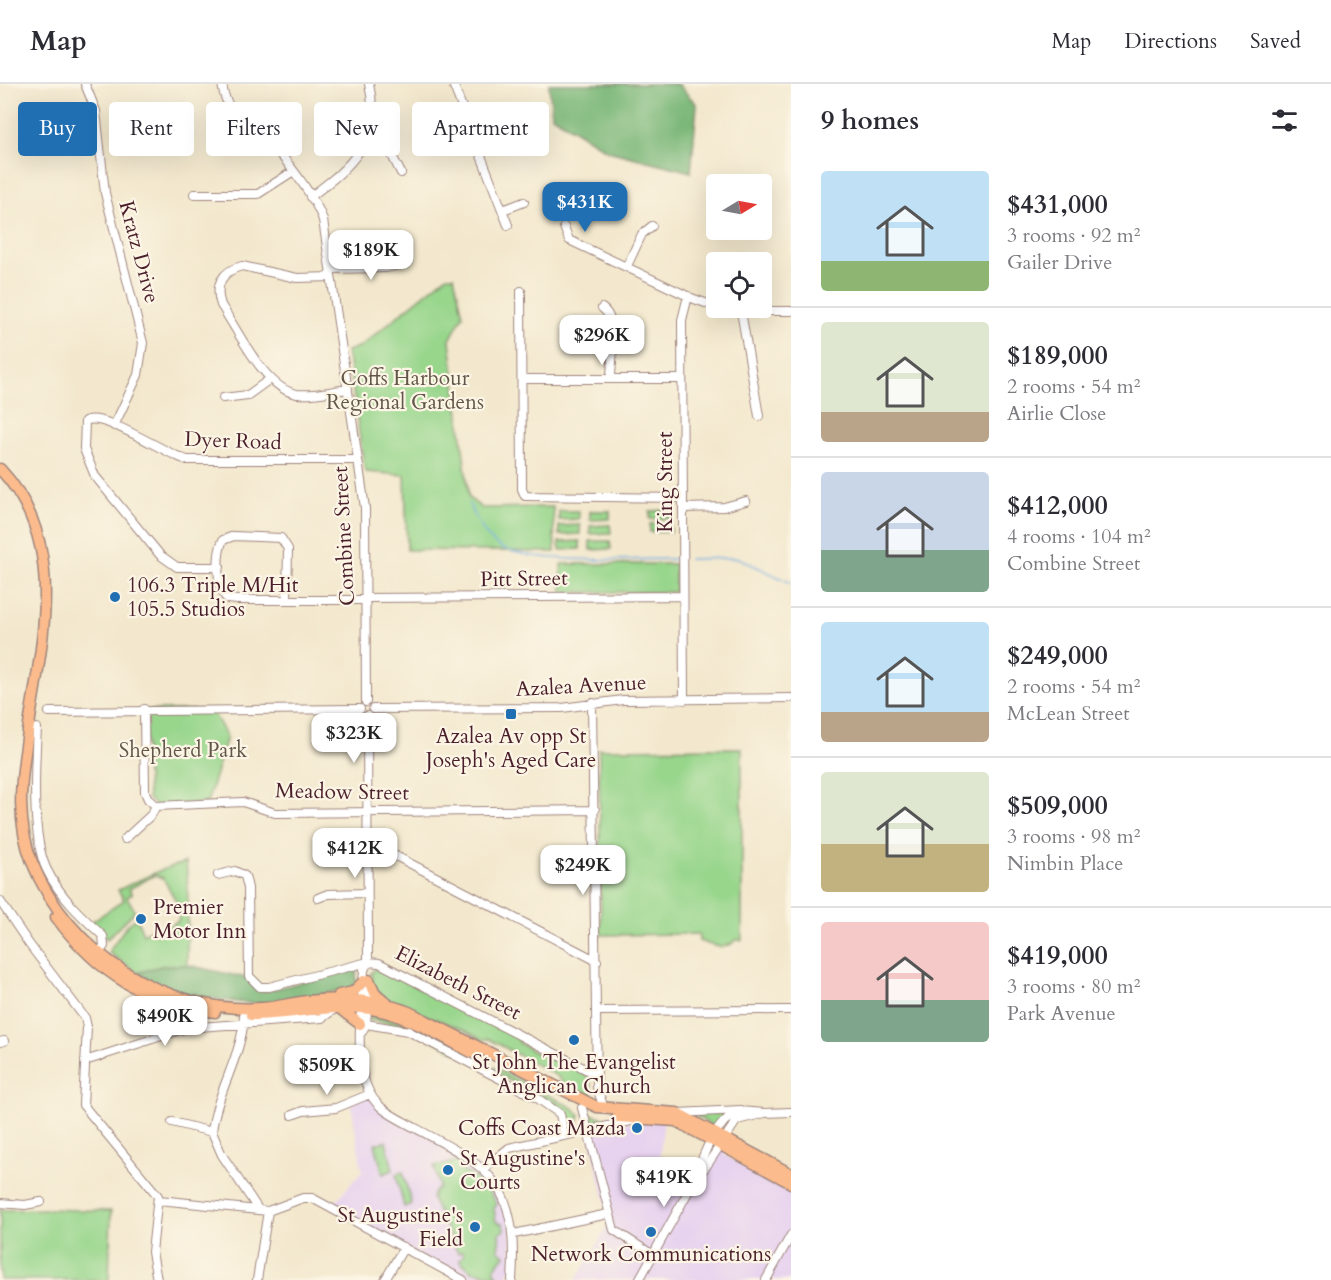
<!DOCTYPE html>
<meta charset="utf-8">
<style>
:root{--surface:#fff;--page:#f2f2f3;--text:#2b2b33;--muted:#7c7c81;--line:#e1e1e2;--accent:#1f6fb2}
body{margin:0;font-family:Cardo,serif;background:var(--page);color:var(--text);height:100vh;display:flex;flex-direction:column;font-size:22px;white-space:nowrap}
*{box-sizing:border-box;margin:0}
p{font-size:20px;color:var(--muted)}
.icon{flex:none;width:33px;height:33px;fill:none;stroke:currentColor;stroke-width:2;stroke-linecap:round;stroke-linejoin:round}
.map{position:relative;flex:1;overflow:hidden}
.details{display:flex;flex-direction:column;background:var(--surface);width:540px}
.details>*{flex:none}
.hud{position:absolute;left:18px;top:18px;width:570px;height:54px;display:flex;gap:12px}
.needle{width:39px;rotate:80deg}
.fabs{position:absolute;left:706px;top:90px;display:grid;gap:12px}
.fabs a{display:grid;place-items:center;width:66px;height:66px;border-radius:6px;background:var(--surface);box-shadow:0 6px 24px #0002;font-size:30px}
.price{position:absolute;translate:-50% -51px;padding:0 14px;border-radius:12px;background:#fff;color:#222;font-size:20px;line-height:39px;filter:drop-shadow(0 2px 3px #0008)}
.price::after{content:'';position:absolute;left:50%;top:36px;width:18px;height:14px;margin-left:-9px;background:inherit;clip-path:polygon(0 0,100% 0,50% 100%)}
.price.current{background:var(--accent);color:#fff}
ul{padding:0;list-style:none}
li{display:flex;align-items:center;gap:18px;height:150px;padding:0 30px}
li+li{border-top:2px solid var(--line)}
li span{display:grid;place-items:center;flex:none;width:168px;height:120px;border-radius:6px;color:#555}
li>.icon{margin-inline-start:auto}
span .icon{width:72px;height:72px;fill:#fffc;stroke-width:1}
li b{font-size:26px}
h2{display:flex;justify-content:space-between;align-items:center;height:72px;padding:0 30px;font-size:26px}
.pill{padding:0 21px;border-radius:6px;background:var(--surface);box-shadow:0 6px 24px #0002;font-size:21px;line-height:54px}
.pill.current{background:var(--accent);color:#fff}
header{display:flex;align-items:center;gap:36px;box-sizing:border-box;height:84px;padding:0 30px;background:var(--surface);border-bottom:2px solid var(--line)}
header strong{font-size:28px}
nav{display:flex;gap:33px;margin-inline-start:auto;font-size:21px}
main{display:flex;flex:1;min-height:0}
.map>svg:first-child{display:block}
.built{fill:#e7d2ef}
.green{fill:#98d68c;stroke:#717a5c;stroke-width:1.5}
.forest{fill:#7ab778;stroke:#626b52;stroke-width:1.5}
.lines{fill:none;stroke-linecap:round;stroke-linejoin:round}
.stream{stroke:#70ace1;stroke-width:1.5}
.minor-casing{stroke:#9e847c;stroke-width:10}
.highway-casing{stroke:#9e847c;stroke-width:13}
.minor{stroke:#fff;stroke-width:8}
.highway{stroke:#fbbb8c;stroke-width:10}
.poi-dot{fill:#1f6fb2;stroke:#fcf5e5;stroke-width:2}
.labels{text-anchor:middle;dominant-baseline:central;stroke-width:4.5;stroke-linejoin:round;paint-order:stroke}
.street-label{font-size:21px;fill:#4a1f2b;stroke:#fcf5e5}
.park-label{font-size:21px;fill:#615648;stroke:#fcf5e5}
.poi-label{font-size:21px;fill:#4a1f2b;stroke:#fcf5e5;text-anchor:start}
</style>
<header>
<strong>Map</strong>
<nav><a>Map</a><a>Directions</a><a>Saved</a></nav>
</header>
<main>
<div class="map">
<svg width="791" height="1196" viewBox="0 0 791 1196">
<rect width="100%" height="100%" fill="#fcf5e5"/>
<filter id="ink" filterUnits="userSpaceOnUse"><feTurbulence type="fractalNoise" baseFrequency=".0167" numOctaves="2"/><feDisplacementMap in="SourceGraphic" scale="12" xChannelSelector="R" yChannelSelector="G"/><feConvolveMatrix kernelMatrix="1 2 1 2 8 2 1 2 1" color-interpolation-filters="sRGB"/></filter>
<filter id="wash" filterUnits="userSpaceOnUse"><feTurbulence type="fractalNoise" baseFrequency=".008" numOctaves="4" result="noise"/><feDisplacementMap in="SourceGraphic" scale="24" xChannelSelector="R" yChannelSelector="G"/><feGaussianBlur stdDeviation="1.35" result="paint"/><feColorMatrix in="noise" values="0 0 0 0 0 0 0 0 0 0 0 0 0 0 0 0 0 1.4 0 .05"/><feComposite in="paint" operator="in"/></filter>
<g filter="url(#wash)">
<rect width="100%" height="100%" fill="#f3e8cd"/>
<!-- built -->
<path class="built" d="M370,1010L375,1018L483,1085L509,1126L513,1182L504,1196H463L331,1123L362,1087L351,1019Z
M644,1034L664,1035L658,1087L690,1104L713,1056L726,1064L724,1071L791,1109V1196H576L610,1138L589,1048Z"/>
<!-- green -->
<path class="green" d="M447,192H454L463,231L450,256L469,414L482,424L553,423L555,468L407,466L405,391L365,388L347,267L361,262Z
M671,426V434L650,435V427Z
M559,427H579V435L559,436Z
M590,427H610V435L590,436Z
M670,439L671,448H650V440Z
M580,441V450L559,451V442Z
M610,441L611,449L590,450V442Z
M580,457V465L560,466L559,458Z
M590,457H610L611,465L590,466Z
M561,480H675V508H562Z
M144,626H212L227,653L207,719L156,722L148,715Z
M742,664V856H736C725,868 712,861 699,857V850L601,851L599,665Z
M186,778C190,814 187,845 187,881L161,882L138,889L109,869L111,864L127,841L137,834L143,850L152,845L156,850L178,837L181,826L163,794L155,791L129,805L132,810L127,813L135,827L107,855L90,839L124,816L118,806L161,786Z
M375,885H383L519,955V959L538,970L541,966L567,985L569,981C583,988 593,992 591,1010L586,1014L568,1005L557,992L489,955L482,956L466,947L386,916L373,901L371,889Z
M371,930L410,940L573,1024L580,1031L577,1042L568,1043L562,1026L551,1018L406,942L369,936Z
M731,1028L715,1044L693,1030Z
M585,1029L617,1037L591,1043Z
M386,1057L393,1086L383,1090L375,1060Z
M460,1077L463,1088C477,1091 491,1108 497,1121L494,1124L496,1138L503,1140L504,1147L500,1149L498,1166L505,1171L494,1185L498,1192L472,1187L459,1176L464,1171L462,1167L458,1169L432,1115L434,1108L440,1103L434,1082Z
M403,1088L411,1118L410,1121L404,1123L396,1090Z
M46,1125L111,1127L109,1196H0V1126Z"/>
<!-- forest -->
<path class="forest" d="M549,0H678L697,21L691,88L608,67L552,32Z
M187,881L247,894L258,905L267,907L357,884L356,898L350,905L265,920L236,918L174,909L138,889L161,882Z"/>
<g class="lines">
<!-- stream -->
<path class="stream" d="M469,420C477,435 484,452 497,461C524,481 638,475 675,475
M689,475L738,474L791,499"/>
</g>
</g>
<g filter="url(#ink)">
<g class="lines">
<defs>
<path id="minor" d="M85,0L96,27L105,109L143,259L138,291L114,342
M222,0C226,34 252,41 273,63C289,78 316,116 323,136L365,424L366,618
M453,0L508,141
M367,52L386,60L401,89
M194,110H258L292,88
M310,113C351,83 382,56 369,0
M503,126L524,118
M564,143L569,156L694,215L717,223
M627,182L642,150L652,142
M330,185L386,184L407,179
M331,193L297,194L242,182C222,187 214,201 221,221C238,247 265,305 297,310C314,312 331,307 348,305
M521,207L522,405L525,412L683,414
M602,224C619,235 611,276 611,295
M718,224L741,227H791
M741,227L759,332
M522,295H682
M223,314L248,311L270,295
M683,424L724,423L746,417
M220,483H177L160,471L95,392L84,365L85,337C104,327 165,370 187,376H358
M366,514L683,512
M287,516L288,465L281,454L234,452L223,456C217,468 215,507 228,515L237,516H366
M684,616L682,236L688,212
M592,619L597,1003L604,1025
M144,625L145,708L148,715L156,722L243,718L275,729L595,726
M373,625L562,624L623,616L791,614
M49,628L360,625
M367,632L368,880
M37,644C35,680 31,755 47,786C60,813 82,833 103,852L104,862L97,872
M125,755L151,731L156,722
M367,757L597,877
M218,791L235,787L245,792L248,804L249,892L260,903H269L368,878L379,879L597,991
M318,814L328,810L367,809
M0,817L29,860L85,934L87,943L83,1021L158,1112L152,1168L157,1196
M368,878L364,886C362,919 354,972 367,1003C374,1022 389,1030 406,1039C488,1083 519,1094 512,1196
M597,927L791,926
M244,931C243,971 216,1008 212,1048L222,1071L258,1125
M366,940L408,947L537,1014L560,1030L564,1051
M362,948L366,940L369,898
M0,958L4,957
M85,977L186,944L322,934L336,924
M582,1024L614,1146L653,1171
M677,1029L741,1026
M292,1031L303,1027L336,1024L370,1010
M172,1038L212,1048
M483,1085L509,1064L631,1037
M698,1090L705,1084L737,1036L765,1029L791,1028
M159,1116L268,1127L303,1114H312L463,1196
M0,1119L25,1121L41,1118
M514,1150L608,1130
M257,1196L268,1127
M385,1196L404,1163
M639,1196L698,1090C702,1069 718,1036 739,1027L765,1029
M766,1196L791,1151"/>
<path id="highway" d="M0,385C73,462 38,569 26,662C20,702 17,739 32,778C68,869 165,930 262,924C277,923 292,919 307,917C342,913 376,915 409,928L597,1023L677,1029L791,1090
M56,833C98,890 145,918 215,928
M369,896L375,909L387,919
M339,911L353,908L364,897
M339,924L360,940
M251,931C288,931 325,921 362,924C403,927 441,953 477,971
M617,1033L676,1037L791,1099"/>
</defs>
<!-- minor casing -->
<use href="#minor" class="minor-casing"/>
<!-- highway casing -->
<use href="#highway" class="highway-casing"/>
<!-- minor -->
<use href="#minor" class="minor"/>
<!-- highway -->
<use href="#highway" class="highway"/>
</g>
</g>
<!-- markers -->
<g class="poi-dot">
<circle cx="115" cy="513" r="6"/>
<rect x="505" y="624" width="12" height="12" rx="3"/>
<circle cx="141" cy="835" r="6"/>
<circle cx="574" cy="956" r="6"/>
<circle cx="637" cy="1044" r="6"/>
<circle cx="448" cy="1086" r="6"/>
<circle cx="475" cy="1143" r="6"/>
<circle cx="651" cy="1148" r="6"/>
</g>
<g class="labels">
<!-- street labels -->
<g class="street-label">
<text transform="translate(139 168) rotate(75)">Kratz Drive</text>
<text transform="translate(233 357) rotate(2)">Dyer Road</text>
<text transform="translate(665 398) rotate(-90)">King Street</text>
<text transform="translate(344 452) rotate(-93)">Combine Street</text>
<text transform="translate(524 495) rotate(-1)">Pitt Street</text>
<text transform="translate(581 602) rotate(-3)">Azalea Avenue</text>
<text transform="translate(342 708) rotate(1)">Meadow Street</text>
<text transform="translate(458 899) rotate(27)">Elizabeth Street</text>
</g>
<!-- park labels -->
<g class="park-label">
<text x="405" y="294">Coffs Harbour<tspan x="405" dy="24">Regional Gardens</tspan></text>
<text x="183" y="666">Shepherd Park</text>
</g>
<!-- poi labels -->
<g class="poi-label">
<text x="127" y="501">106.3 Triple M/Hit<tspan x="127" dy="24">105.5 Studios</tspan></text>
<text x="511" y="652" text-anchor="middle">Azalea Av opp St<tspan x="511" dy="24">Joseph's Aged Care</tspan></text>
<text x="153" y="823">Premier<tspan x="153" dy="24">Motor Inn</tspan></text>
<text x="574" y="978" text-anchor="middle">St John The Evangelist<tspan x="574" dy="24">Anglican Church</tspan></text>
<text x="625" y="1044" text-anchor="end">Coffs Coast Mazda</text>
<text x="460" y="1074">St Augustine's<tspan x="460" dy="24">Courts</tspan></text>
<text x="463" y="1131" text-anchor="end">St Augustine's<tspan x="463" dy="24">Field</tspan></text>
<text x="651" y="1170" text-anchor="middle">Network Communications</text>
</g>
</g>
</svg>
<div class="fabs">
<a><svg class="needle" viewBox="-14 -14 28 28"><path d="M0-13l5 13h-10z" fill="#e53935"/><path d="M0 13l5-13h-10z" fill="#7c7c81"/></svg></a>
<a><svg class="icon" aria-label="locate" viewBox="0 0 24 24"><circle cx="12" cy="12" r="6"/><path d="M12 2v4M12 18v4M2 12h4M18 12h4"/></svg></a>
</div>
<b class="price current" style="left:585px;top:149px">$431K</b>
<b class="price" style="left:371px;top:197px">$189K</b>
<b class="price" style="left:602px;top:282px">$296K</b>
<b class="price" style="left:354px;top:680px">$323K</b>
<b class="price" style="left:355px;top:795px">$412K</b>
<b class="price" style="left:583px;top:812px">$249K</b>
<b class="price" style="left:165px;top:963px">$490K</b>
<b class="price" style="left:327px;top:1012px">$509K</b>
<b class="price" style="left:664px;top:1124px">$419K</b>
<div class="hud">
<a class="pill current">Buy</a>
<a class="pill">Rent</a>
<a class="pill">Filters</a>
<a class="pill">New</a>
<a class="pill">Apartment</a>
</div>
</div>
<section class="details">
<h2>9 homes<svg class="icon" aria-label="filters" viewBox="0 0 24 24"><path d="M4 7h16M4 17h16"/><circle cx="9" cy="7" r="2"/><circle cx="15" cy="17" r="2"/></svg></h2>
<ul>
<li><span style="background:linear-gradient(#bfe0f5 75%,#8fb573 0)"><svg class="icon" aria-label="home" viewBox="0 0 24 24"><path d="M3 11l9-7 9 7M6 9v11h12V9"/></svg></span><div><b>$431,000</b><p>3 rooms · 92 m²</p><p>Gailer Drive</p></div></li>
<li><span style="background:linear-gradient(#dfe7d0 75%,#b9a48a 0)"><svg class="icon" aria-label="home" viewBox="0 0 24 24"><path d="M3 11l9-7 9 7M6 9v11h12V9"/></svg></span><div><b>$189,000</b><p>2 rooms · 54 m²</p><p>Airlie Close</p></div></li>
<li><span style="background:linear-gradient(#c9d6e8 65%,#7fa58c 0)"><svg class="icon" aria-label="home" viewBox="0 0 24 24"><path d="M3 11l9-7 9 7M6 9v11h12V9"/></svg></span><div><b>$412,000</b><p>4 rooms · 104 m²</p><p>Combine Street</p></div></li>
<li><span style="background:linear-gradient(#bfe0f5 75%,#b9a48a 0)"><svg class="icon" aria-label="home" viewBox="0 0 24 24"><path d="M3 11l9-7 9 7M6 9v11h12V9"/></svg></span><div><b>$249,000</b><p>2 rooms · 54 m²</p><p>McLean Street</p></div></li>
<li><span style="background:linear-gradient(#dfe7d0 60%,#c2b280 0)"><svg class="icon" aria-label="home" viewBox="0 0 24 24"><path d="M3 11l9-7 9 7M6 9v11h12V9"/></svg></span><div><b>$509,000</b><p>3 rooms · 98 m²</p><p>Nimbin Place</p></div></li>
<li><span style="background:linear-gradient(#f6c9c9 65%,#7fa58c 0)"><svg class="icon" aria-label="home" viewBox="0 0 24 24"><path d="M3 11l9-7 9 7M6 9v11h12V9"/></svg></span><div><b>$419,000</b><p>3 rooms · 80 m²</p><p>Park Avenue</p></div></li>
</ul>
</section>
</main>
